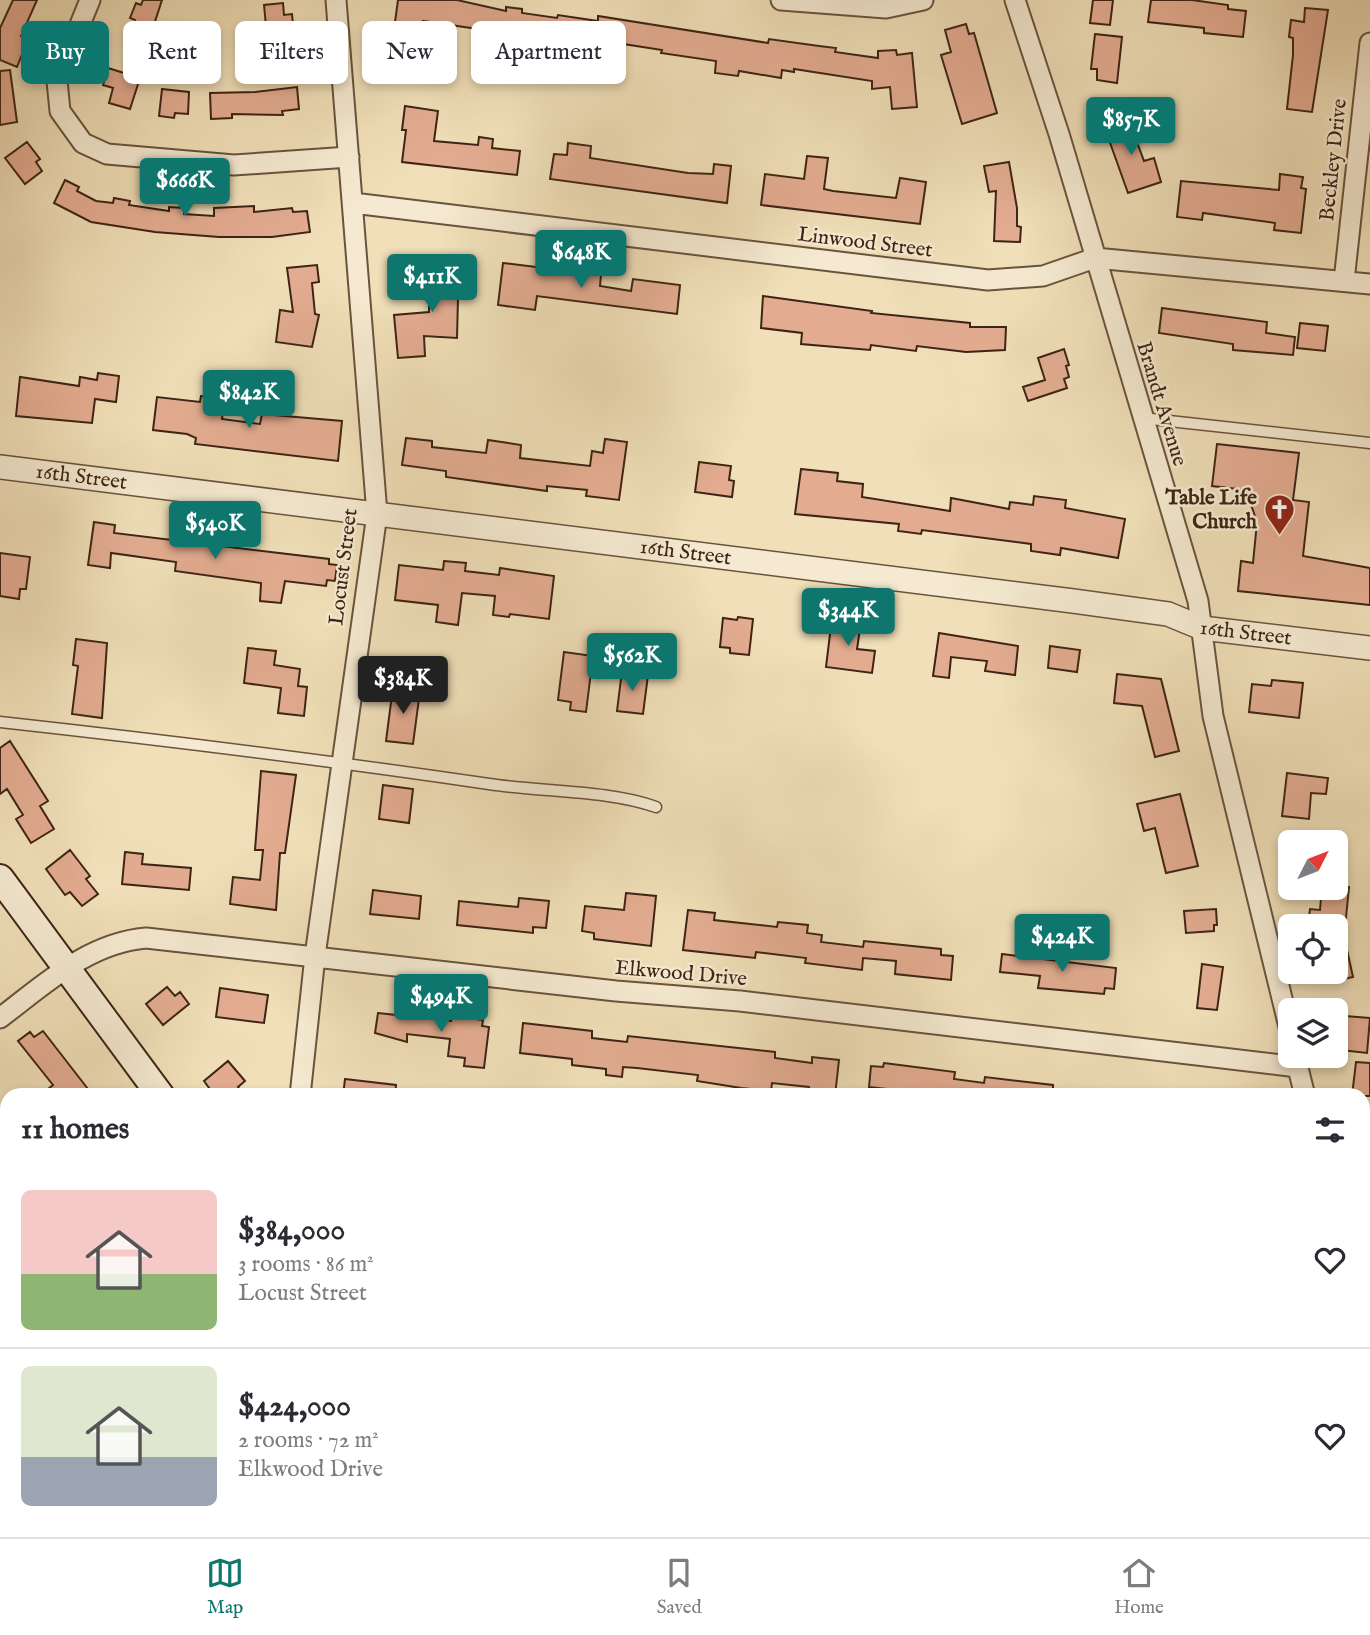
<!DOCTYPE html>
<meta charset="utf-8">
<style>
:root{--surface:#fff;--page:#f2f2f3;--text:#2b2b33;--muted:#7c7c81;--line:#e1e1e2;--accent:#0f766e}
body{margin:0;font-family:"IM FELL English",serif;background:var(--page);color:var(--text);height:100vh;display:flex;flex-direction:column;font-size:26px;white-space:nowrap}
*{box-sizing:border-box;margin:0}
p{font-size:23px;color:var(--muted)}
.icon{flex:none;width:38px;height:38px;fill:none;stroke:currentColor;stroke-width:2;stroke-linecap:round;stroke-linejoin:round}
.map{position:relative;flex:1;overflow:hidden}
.drawer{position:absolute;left:0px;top:1088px;width:1370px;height:450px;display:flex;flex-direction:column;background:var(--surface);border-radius:21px 21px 0 0;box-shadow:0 4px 10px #0003}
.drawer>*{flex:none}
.top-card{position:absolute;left:21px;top:21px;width:700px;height:63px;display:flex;gap:14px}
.needle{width:46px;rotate:48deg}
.fabs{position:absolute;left:1278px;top:830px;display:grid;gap:14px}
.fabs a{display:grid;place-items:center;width:70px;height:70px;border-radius:10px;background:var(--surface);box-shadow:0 4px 10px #0003;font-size:35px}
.price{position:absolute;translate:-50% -60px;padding:0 16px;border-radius:7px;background:var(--accent);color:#fff;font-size:23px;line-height:46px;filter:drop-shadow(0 2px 4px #0008)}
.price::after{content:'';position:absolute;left:50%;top:42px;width:21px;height:16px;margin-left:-10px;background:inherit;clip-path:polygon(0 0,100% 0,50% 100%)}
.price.selected{background:#222;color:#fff}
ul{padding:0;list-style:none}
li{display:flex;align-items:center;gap:21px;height:175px;padding:0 21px}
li+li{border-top:2px solid var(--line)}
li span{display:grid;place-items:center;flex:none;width:196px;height:140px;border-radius:10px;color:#555}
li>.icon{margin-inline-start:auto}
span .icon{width:84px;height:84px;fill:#fffc;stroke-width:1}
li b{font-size:30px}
h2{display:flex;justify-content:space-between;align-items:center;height:84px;padding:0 21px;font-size:30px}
.chip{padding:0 24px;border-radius:10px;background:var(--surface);box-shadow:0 4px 10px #0003;font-size:24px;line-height:63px}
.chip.selected{background:var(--accent);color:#fff}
.dock{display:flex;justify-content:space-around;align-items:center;height:98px;border-top:2px solid var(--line);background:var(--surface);font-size:19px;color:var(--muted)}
.dock a{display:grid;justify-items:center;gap:4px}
.dock .selected{color:var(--accent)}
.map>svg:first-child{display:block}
.building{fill:#e3ac91;stroke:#3e2414;stroke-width:2}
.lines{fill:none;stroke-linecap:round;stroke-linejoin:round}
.service-casing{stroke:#6a533d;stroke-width:13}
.minor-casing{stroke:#6a533d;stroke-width:23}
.tertiary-casing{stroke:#6a533d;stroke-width:26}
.secondary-casing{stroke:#3e2414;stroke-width:30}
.service{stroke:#f5ead1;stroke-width:10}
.minor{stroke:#f5ead1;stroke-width:19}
.tertiary{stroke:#f5ead1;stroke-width:23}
.secondary{stroke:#f5ead1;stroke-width:26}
.labels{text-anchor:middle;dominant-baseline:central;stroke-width:5;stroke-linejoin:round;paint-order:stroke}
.street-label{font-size:21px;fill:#3e2414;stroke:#f5ead1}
.poi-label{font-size:21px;font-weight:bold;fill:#3e2414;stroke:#f5ead1;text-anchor:end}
</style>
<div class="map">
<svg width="1370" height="1537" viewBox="0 0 1370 1537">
<rect width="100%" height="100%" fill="#f0dfb8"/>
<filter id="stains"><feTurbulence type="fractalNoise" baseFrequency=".00286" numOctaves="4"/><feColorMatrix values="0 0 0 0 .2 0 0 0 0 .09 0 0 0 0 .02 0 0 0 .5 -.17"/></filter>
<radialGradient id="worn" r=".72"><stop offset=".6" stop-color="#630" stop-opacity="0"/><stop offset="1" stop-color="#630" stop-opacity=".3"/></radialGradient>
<!-- building -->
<path class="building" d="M13,0H37L21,36L28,39L17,67L0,60V28Z
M143,0H162L148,43L129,35L135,20L130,18L136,3L141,5Z
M398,0H457L506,11V7L522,9V13L557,18L558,15L598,21V16L768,43L769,39L819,46L836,48L835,52L878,58V51L896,50L897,55L912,53L917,107L892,109L890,87L872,89V81L794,69V72L782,70L781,78L739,71L738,76L715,73L716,61L661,53L662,50L623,44L621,56L566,47L565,54L543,51L545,39L423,21V25L395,22Z
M1093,0H1113L1110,25L1090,23Z
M1151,0H1192L1228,5V9L1246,11L1243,37L1204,33V28L1148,22Z
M283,3L284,15L292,14L295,45L268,47L264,5Z
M1305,8L1328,10L1312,112L1287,109L1293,55V38L1289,37L1291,20L1304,22Z
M966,24L969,34L974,33L997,113L962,124L941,55L951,52L945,30Z
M1095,34L1122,37L1117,83L1097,80V69H1091Z
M108,68L140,78L130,109L109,103L113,88L103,85Z
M10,70L17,122L0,125V71Z
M297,87L299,109L282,111L283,115L232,114V118L211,119L210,93L255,92Z
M162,89L189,92L188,114L175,113L174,118L159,116Z
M405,106L438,111L434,141L478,145L479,137L493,139L492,148L520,151L517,175L402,162L406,130H402Z
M1128,118L1144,161L1154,158L1161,182L1128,193L1104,126Z
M27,142L40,159L36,162L42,171L25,184L5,158Z
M568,143L591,146L590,158L688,173L713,174L714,164L731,166L727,203L550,179L554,154L567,155Z
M807,156L828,158L824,189L833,191L896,198L900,178L926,182L920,224L761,205L765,174L804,179Z
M1009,162L1017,208V226L1021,227L1020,242L994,241L996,191L989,192L984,166Z
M1280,174L1303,177L1301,188L1306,189L1301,233L1274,230L1275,223L1203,213L1202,220L1177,217L1181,181L1279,190Z
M65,180L79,187L77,191L96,201L113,203L114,198L130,201L129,205L169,211V207L184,208V214L214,216V208L254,206V212L292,208L293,212L307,211L310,232L272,237H219L155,232L91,222L54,203Z
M503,263L601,275L600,286L631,291L633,279L680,285L677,314L537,296L535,310L498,305Z
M317,265L319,282L312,283L315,314L319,315L312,347L276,342L280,310L293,312L287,268Z
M444,265L464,266L462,298H458L457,338L424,336L425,356L398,358L394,315L429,312L430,271H444Z
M763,296L872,311L871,313L970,323V327H1006L1005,350L966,352L917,346L916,351L871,345L870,350L801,344L802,333L761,328Z
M1162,308L1267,322L1266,333L1295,337L1293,355L1233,350V344L1159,333Z
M1300,323L1328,326L1325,351L1297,348Z
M1064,349L1069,365L1066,366L1069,377L1064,379L1067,388L1028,401L1023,387L1045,380L1038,358Z
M98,373L119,376L116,402L95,399L92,423L16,416L20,377L79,386L80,377L97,380Z
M201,396L225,399L222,419L260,424L262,414L342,421L338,461L195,444L196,438L187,434L153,430L157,397L200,402Z
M406,438L432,441V447L486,453L488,440L521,445L520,458L590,466L592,451L603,453L605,439L627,442L619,500L586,496L587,490L547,486V491L446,477V471L402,465Z
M1217,444L1299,453L1293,500L1309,502L1303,556L1370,568V605L1238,591L1241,561L1253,563L1257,522L1246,490L1212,486Z
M699,462L731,466L729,480L734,481L732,497L695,492Z
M801,469L838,473L837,481L863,484L862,497L950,511L951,498L1009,509L1010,502L1033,505L1034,496L1066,500L1065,508L1125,519L1118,558L1061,548L1060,555L1031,551V544L922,530L921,534L898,531L899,524L795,514Z
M94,522L115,525L114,533L329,559V564L337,565L335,581L327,580L326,586L285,581L281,603L260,601L261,583L175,571L176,562L111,553L110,568L88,565Z
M0,553L30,557L26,589H20L19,599L0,596Z
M444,561L466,563L465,571L499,575L500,568L554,576L549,619L510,614L509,617L493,615L495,596L462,593L458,625L436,622L438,605L395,600L399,565L443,570Z
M738,617L753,619L749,655L730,653V648L720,647L723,618L737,620Z
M832,618L861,622L857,649L875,651L872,673L826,667Z
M939,633L1018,646L1015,675L985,671L987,661L951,657L949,678L933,676Z
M76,639L107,643L102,718L72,714L78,666L73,665Z
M1050,646L1080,650L1077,672L1048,668Z
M248,648L276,651L274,665L300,669L298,686L307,687L304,716L278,713L281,688L244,683Z
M564,652L593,656L586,712L570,710L571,702L558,700Z
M622,671L648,675L643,714L617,711Z
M1117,674L1161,679L1179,751L1155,757L1142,706L1114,703Z
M1272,680L1303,683L1299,718L1249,712L1252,684L1271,686Z
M393,687L420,691L413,744L386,741Z
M10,741L48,801L40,806L54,829L31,843L16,819L23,815L7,789L0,794V748Z
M261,771L296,775L285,853H280L276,910L230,904L233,877L260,880L263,850H255Z
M1287,773L1328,778L1326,794L1311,793L1309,819L1282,816Z
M383,785L413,789L409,823L379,819Z
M1180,794L1198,866L1166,873L1155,828L1144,831L1137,804Z
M70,850L90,876L86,879L98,894L82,906L70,892L65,895L46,869Z
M125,852L143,854L142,864L191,868L189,890L122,884Z
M1322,887H1349L1345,928L1342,927L1353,977L1335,981L1337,927L1308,924L1310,909L1320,910Z
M373,890L421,896L419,919L370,914Z
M626,893L656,896L651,946L594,939V933L582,931L585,906L624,910Z
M519,898L549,901L546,928L533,927V933L457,925L459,901L518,907Z
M1216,909L1217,925H1214V931L1186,933L1184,911Z
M688,910L715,913L714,920L777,927L778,922L808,925L807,933L822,935L821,942L863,947L864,941L941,949V955L953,956L951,980L895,974L896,961L863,958L862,970L805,963L806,958L756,952L755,958L683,950Z
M1002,954L1116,968L1114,989L1105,988L1104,994L1038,988L1040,976L1000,972Z
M1202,964L1223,967L1217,1010L1197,1008Z
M167,987L175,996L180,992L189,1004L163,1025L146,1004Z
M220,988L268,995L264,1023L216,1017Z
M378,1013L451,1021L452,1016L483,1020L482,1026L489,1027L484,1068L464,1066L465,1058L448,1056L450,1039L407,1034V1042L375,1033Z
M1345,1016L1370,1018L1367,1053L1341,1050Z
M523,1023L592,1031V1038L627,1042L628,1036L775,1052V1058L812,1063V1057L839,1060L835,1096H808L809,1087L772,1083L771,1091L741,1088L697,1081L698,1075L637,1068L623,1067L622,1077L606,1075V1069L572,1065V1059L520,1053Z
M43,1031L88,1089L80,1096H39L53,1085L18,1041L30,1032L34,1037Z
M228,1061L245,1081L238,1087L245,1096H215L204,1081Z
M1356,1062L1370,1063V1096H1352Z
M884,1063L955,1072L954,1079L984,1083L985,1077L1053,1085V1096H923L924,1093L869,1087L871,1066L883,1067Z
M345,1079L396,1085L395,1096H343Z"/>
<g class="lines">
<defs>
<path id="service" d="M1142,418L1370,443
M0,722C163,740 326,760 489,784C541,792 609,790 656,807"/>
<path id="minor" d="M90,0L57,81L60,111L83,143L107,154L234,165L349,157
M781,0L886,8L923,0
M1015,0L1059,134L1198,601L1213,716L1290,1031
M353,203L988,280L1043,276L1095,258L1370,284
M1344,281L1370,43
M0,1018C45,984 88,943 146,938L616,991L740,1001L1298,1067
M1295,1056L1305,1096
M300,1096L315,956L377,514L336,0
M1363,1336L1370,1337
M1363,1353L1370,1382
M0,1396L7,1405
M107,1531L112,1537"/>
<g id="tertiary">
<path id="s1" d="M0,467L1073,601L1168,614L1202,628L1370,648"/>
</g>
<path id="secondary" d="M0,878L161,1096
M524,1531L529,1537"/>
</defs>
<!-- service casing -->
<use href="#service" class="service-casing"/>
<!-- minor casing -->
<use href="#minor" class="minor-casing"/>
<!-- tertiary casing -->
<use href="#tertiary" class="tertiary-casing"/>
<!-- secondary casing -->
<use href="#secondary" class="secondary-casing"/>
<!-- service -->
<use href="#service" class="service"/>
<!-- minor -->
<use href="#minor" class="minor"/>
<!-- tertiary -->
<use href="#tertiary" class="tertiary"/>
<!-- secondary -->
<use href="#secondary" class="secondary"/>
</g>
<!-- icons -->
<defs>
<symbol id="church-pin" viewBox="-11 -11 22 30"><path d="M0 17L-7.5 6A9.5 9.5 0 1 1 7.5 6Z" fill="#8f2418" stroke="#f5ead1"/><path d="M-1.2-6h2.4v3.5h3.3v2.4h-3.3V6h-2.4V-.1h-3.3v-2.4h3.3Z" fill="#fff"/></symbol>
</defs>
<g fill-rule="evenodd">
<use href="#church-pin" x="1262" y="492" width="35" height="47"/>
</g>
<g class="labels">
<!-- street labels -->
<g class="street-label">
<text transform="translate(1334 160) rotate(-84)">Beckley Drive</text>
<text transform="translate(865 243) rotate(7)">Linwood Street</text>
<text transform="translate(1161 404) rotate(73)">Brandt Avenue</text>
<text stroke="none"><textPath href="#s1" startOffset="82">16th Street</textPath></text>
<text stroke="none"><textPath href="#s1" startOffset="691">16th Street</textPath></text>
<text transform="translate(344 567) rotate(-83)">Locust Street</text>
<text stroke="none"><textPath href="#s1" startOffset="1258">16th Street</textPath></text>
<text transform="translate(681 974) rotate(5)">Elkwood Drive</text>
</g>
<!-- poi labels -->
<g class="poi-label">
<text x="1257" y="498">Table Life<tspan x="1257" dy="24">Church</tspan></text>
</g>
</g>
<rect width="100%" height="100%" filter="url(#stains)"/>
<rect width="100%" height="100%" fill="url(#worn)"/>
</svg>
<div class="fabs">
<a><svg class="needle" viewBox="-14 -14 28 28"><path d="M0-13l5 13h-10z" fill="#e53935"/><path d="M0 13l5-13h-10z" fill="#7c7c81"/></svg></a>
<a><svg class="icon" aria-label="locate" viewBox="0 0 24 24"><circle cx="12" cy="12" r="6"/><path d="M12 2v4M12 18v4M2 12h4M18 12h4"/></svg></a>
<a><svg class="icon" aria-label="layers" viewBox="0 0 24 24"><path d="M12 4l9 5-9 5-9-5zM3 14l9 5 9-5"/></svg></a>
</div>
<b class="price" style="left:1131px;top:157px">$857K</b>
<b class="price" style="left:185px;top:218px">$666K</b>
<b class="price" style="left:581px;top:290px">$648K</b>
<b class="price" style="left:432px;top:314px">$411K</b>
<b class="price" style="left:249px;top:430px">$842K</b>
<b class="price" style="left:215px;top:561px">$540K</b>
<b class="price" style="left:848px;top:648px">$344K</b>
<b class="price" style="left:632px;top:693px">$562K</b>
<b class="price selected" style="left:403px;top:716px">$384K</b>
<b class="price" style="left:1062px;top:974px">$424K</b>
<b class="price" style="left:441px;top:1034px">$494K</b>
<div class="top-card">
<a class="chip selected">Buy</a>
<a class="chip">Rent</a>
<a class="chip">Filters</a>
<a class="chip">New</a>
<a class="chip">Apartment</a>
</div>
<section class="drawer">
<h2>11 homes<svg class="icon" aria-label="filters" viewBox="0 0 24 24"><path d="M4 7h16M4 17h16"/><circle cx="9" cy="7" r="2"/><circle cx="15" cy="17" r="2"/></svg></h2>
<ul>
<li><span style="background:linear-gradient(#f6c9c9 60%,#8fb573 0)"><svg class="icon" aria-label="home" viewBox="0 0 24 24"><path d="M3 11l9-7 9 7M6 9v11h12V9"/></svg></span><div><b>$384,000</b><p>3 rooms · 86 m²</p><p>Locust Street</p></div><svg class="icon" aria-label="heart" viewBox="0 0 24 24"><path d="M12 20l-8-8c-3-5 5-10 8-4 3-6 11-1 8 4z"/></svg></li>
<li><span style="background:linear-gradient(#dfe7d0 65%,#9aa5b1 0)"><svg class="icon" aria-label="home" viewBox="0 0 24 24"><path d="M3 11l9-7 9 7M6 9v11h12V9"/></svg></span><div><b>$424,000</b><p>2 rooms · 72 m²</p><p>Elkwood Drive</p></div><svg class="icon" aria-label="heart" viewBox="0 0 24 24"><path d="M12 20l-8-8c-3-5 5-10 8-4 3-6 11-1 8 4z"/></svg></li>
</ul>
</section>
</div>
<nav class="dock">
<a class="selected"><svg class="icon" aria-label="map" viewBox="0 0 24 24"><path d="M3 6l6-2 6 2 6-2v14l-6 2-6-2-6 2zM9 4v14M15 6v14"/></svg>Map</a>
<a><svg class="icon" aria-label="saved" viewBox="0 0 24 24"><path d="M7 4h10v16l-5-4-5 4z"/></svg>Saved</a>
<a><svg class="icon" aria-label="home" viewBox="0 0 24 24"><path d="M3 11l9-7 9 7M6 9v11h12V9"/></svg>Home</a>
</nav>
